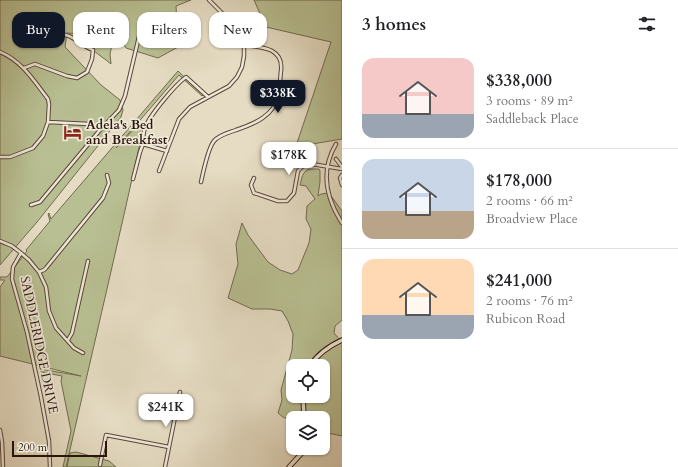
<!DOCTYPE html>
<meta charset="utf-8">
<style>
:root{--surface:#fff;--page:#f6f6f6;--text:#202124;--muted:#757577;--line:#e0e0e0;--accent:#111827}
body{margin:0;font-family:Cardo,serif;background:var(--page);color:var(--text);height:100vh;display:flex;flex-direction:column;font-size:15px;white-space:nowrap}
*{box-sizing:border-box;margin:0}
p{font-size:13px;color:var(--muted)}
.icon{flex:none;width:22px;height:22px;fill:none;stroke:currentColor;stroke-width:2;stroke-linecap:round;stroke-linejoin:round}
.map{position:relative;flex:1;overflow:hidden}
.drawer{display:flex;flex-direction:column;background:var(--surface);width:336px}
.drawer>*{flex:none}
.guide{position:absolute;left:12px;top:12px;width:270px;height:36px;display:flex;gap:8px}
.fabs{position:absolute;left:286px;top:359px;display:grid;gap:8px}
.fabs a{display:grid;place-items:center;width:44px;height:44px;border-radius:8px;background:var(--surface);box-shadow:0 1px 3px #0004;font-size:20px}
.scale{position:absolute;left:12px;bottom:10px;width:95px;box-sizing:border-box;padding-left:4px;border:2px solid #2d150c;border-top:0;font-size:11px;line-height:14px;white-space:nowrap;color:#2d150c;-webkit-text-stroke:3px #eee8d8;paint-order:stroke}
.price{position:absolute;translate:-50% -34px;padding:0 9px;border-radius:8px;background:#fff;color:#222;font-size:13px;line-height:26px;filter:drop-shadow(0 1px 2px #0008)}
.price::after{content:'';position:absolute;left:50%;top:24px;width:12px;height:9px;margin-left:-6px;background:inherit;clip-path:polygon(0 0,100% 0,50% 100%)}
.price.active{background:var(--accent);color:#fff}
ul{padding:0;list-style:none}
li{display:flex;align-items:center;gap:12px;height:100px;padding:0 20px}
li+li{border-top:1px solid var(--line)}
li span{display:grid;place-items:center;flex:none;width:112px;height:80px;border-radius:12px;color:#555}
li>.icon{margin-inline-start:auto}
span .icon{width:48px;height:48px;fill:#fffc;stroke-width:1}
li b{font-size:17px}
h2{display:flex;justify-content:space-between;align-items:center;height:48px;padding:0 20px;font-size:17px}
.chip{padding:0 14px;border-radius:12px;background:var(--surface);box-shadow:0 1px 3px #0004;font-size:14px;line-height:36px}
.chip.active{background:var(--accent);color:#fff}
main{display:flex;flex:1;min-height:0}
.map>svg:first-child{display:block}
.green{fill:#b8bf92;stroke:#726a4f;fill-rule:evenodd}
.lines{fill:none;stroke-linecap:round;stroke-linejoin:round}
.street-casing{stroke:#5b473a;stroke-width:4.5}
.secondary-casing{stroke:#2d150c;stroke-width:5.5}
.street{stroke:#eee8d8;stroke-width:2.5}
.secondary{stroke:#eee8d8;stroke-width:3.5}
.labels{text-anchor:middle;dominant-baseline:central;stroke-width:3.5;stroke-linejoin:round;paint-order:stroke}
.poi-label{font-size:13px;font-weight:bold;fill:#2d150c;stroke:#eee8d8;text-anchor:start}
.street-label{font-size:13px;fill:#2d150c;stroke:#eee8d8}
</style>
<main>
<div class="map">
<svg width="342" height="467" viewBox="0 0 342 467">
<rect width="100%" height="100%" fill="#e5dcc3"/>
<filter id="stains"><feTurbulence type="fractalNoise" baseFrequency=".005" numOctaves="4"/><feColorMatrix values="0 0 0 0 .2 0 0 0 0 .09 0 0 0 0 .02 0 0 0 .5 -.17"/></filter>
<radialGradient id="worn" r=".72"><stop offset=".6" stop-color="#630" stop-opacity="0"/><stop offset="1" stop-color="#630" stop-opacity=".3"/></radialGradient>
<!-- green -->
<path class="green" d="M0,0H191L176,6L178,47L158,58L126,48L120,37L118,36L113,40L110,54L111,64C105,59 97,54 91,48C82,40 81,33 67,33L65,47L101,85L120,100L123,110L121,117L37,222L0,265Z
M254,0H342V139L318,143L295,149L331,42L266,27Z
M178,71L203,95L202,96L179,75L116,148L138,125H144C119,239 92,353 66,467H63L71,431L61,381L62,376L41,372L40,369L81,376L0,356V287L5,280H0V277H7L27,251L26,250L50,221L48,214L49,213L51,219Z
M309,169H319L320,171V182L318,196L321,194L329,193L342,211V320L335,326L334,333L340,340L342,341V436L323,432V418H311V415L296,413C287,420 286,420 278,413L282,400L281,390L292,350L293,334L288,321L282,311L270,309H252L228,298L238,264L236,244L242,223L248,235L268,262L280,270L292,274L298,270L309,243L311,229L306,219L307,206L315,199L306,186L300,185C302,178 302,172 309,169ZM293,366H323V396H293Z
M76,452L109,461L116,467H67L70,453Z"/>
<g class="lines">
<defs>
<path id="street" d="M0,52C22,61 34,81 48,99L49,104L48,122L43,136L33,148L10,157H0
M24,68L35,64L67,76L77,78L87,72L92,59L93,50C78,45 74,33 56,34
M48,122L89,124L100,130
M336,144C320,171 326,198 342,223
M167,151L143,144C143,139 143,133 145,128C149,116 175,85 186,77L208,97
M336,159L342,167
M159,171L179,119L190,107L229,86L237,77L242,67L244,56V45L237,30L233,24L209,0
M342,175L340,178L342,185
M254,178L251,185L254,193L278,201H287L294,193L298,171L306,163L342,169
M133,179L140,152L143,144
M201,182C203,173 208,148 214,141C219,135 228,133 236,130C254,124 274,116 279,95C280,87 280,79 281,71C284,47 260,47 244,45
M31,205L40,202L100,130L119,110L125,96L141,28
M0,241L12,246L21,253L29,260L39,272L46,287L49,311L56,328L74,348L83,353
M21,253L13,267L12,279L27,332L41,397L49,441L50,467
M39,272L44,270L46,268L103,198L109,183L107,175
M68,340L72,333L88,261
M0,430L2,442L3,467
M100,465L106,435L169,447
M165,467L180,392"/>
<path id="secondary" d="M310,366C318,353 329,346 342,340
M303,396L304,418
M289,467L301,454L302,448"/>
</defs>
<!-- street casing -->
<use href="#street" class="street-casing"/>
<!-- secondary casing -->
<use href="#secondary" class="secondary-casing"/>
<!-- street -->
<use href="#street" class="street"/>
<!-- secondary -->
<use href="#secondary" class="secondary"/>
</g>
<!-- icons -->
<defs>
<symbol id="hotel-bare" viewBox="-9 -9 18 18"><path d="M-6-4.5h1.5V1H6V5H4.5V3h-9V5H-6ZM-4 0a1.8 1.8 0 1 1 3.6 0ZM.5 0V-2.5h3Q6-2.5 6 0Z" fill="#8f2418" stroke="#eee8d8" stroke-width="2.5" paint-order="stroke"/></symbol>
</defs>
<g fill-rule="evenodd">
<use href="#hotel-bare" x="60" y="120" width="25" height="25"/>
</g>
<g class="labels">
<!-- poi labels -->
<g class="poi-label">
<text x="86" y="125">Adela's Bed<tspan x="86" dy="15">and Breakfast</tspan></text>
</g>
<!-- street labels -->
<g class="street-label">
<text transform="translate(39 345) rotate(78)">SADDLERIDGE DRIVE</text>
</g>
</g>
<rect width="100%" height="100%" filter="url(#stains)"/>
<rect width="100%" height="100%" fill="url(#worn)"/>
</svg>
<div class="fabs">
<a><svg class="icon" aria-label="locate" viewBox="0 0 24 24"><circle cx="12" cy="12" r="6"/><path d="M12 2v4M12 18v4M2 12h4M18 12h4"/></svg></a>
<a><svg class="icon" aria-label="layers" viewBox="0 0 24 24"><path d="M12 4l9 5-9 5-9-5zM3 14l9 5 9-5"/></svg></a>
</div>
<div class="scale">200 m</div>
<b class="price active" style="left:278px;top:114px">$338K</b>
<b class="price" style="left:289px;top:176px">$178K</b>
<b class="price" style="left:166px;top:428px">$241K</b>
<div class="guide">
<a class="chip active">Buy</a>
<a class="chip">Rent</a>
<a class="chip">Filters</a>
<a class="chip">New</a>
</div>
</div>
<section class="drawer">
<h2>3 homes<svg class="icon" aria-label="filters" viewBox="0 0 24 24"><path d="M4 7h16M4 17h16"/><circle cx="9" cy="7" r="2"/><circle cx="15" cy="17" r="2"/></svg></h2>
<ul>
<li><span style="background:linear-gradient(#f6c9c9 70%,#9aa5b1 0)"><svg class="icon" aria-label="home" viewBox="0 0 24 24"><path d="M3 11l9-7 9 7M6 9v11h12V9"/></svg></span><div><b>$338,000</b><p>3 rooms · 89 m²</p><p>Saddleback Place</p></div></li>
<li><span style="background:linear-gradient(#c9d6e8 65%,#b9a48a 0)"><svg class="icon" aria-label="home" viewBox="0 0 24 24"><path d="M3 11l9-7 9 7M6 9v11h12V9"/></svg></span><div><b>$178,000</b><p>2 rooms · 66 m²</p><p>Broadview Place</p></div></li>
<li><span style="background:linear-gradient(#ffd9b3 70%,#9aa5b1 0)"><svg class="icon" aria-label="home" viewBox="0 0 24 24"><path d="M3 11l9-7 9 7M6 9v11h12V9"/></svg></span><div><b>$241,000</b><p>2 rooms · 76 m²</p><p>Rubicon Road</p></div></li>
</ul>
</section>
</main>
